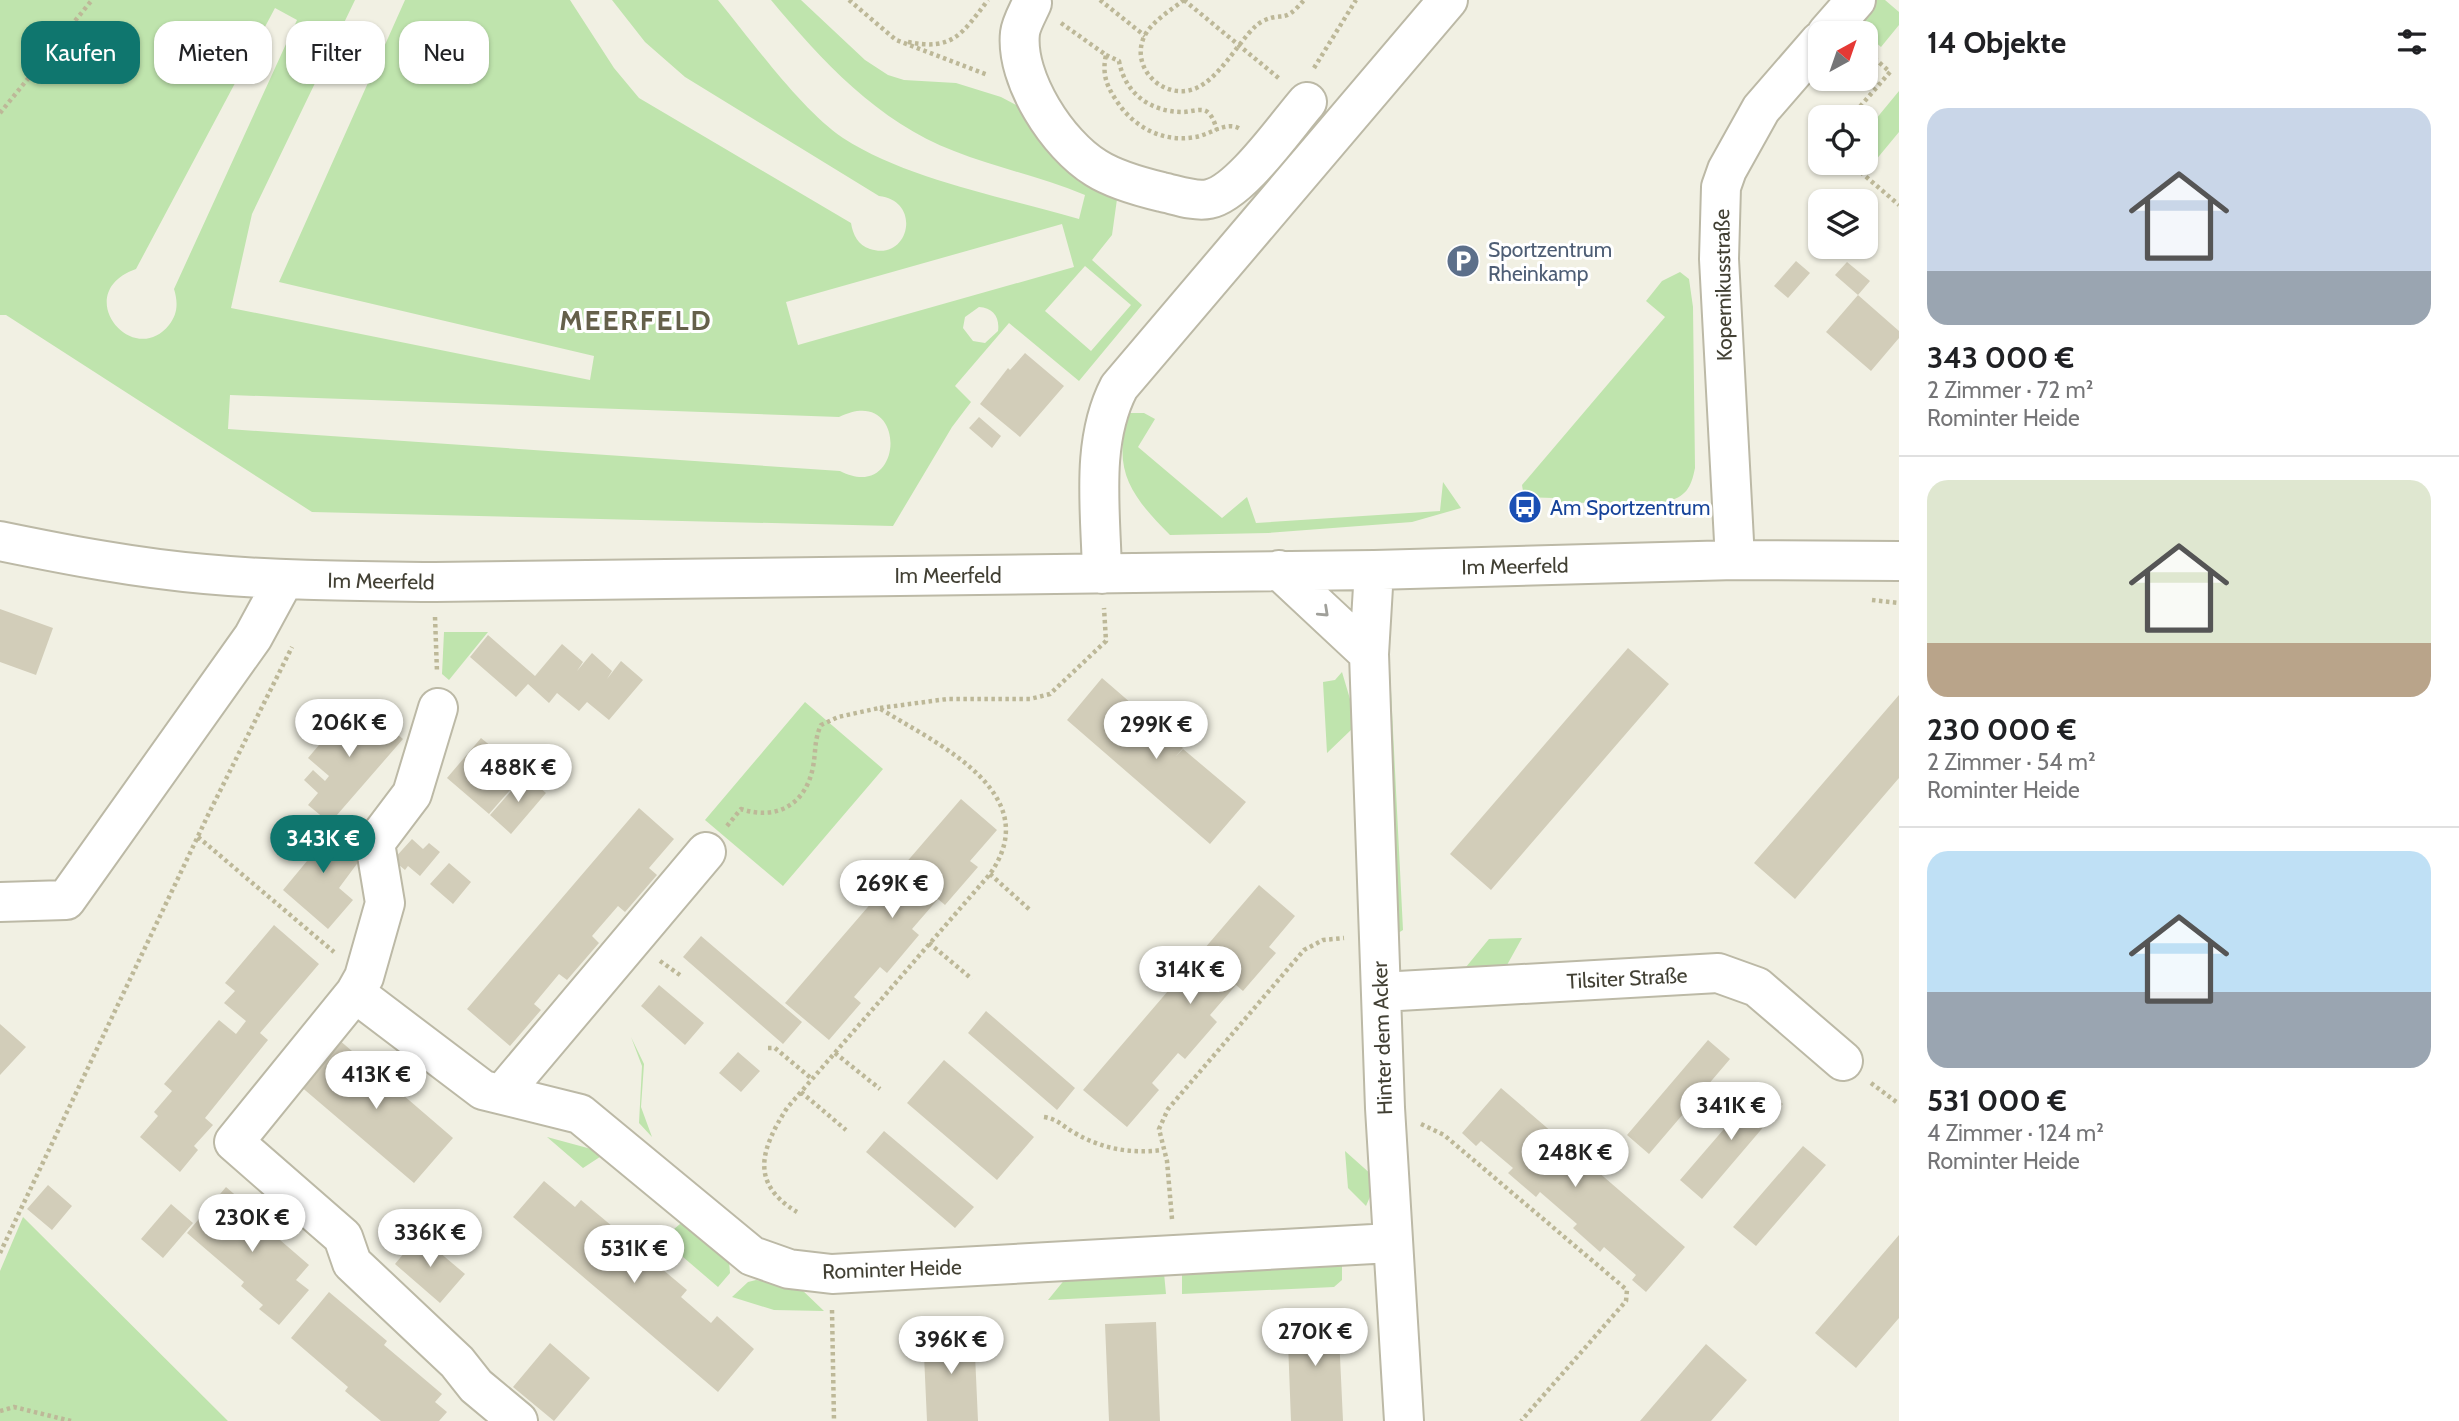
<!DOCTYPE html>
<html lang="de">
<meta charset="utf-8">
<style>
:root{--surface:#fff;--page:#f2f2f2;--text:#202124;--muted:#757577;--line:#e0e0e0;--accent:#0f766e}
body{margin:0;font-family:Cabin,sans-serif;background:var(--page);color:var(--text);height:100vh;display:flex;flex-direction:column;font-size:26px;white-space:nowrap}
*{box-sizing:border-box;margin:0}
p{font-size:23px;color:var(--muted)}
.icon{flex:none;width:38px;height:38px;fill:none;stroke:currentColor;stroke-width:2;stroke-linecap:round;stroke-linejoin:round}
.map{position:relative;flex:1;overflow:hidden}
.drawer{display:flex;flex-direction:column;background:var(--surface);width:560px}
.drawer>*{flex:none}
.hud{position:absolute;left:21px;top:21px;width:665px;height:63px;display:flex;gap:14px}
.needle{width:46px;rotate:40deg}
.buttons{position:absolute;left:1808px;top:21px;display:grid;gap:14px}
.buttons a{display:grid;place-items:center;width:70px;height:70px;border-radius:14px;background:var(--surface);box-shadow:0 2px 5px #0004;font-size:35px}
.price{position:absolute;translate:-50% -60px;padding:0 16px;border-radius:24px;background:#fff;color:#222;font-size:23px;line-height:46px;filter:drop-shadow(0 2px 4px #0008)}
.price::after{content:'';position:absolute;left:50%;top:42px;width:21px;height:16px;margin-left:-10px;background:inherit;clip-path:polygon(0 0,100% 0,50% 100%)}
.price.on{background:var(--accent);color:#fff}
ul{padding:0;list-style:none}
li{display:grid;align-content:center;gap:14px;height:371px;padding:0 28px}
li+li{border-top:2px solid var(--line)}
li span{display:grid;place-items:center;height:217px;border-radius:21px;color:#555}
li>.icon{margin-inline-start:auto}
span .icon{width:126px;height:126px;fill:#fffc;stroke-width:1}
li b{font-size:30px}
h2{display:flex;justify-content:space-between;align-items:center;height:84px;padding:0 28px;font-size:30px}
.pill{padding:0 24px;border-radius:21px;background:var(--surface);box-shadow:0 2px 5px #0004;font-size:24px;line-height:63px}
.pill.on{background:var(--accent);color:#fff}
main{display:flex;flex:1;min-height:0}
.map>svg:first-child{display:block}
.green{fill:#bfe4ad;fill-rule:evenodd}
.building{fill:#d2cdb9}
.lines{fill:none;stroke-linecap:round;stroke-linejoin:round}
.minor-casing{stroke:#bcb9a6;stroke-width:42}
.path{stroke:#bdb898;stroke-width:4.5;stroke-dasharray:3.5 3.5;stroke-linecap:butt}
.minor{stroke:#fff;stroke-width:38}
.oneway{stroke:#a0a09a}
.labels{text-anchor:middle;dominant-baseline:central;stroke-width:6;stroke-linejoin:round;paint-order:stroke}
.service-label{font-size:21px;fill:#4e5e75;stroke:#fff;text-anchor:start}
.street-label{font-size:21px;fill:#424034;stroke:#fff}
.transit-label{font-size:21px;fill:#164399;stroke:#fff;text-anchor:start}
.district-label{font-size:28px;font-weight:bold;letter-spacing:2px;fill:#65604b;stroke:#fff}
</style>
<main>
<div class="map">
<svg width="1899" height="1421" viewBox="0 0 1899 1421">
<rect width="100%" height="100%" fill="#f1f0e3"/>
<!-- green -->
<path class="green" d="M0,0H355L252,214L231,308L590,380L594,356L279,282L405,0H570L614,68L639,98L851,223C853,235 858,245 870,249C909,262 923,201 879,196L685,77L645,42L612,0H718C751,40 801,110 843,138C908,180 1005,197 1079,219L1085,195C1042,177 997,168 954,151C878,122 822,61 771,0H801L865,60L888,75L904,80L956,83L1001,97L1031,113L1118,192L1112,235L1092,260L1142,305L1079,381L1009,323L955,386L971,402L952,427L893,526L312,512L6,315H0ZM275,8L297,20L174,289C178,302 178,314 169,325C133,370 69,293 136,269ZM1062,224L1074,267L798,345L786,302ZM1085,266L1131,305L1091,351L1045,311ZM979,307C993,308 1000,317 998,331L985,343L973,341L963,328L965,317ZM230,395L839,417C909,382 906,505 840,471L228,429Z
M1862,0H1885L1899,12V25L1881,47L1847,18Z
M1899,91V132L1875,161L1866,152V131Z
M1680,272L1689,279L1693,307L1695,468C1691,488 1686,497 1665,502L1555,503L1553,498L1524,497L1522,485L1665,317L1646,301L1662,281Z
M1130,413H1144L1155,419L1138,447L1222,518L1247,497L1256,523L1440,511L1443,482L1461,508L1412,522L1268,533L1170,535C1132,497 1110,469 1130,413Z
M1388,631L1403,930L1395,935L1393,928Z
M444,632H488L449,680L442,674Z
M1342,672L1350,699L1352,729L1327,753L1323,682L1335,680Z
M805,702L883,769L783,886L705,820Z
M1522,938L1507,965L1466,967L1489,939Z
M631,1037L644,1064L641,1107L652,1137L639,1123L642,1066Z
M547,1137L606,1153L583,1168Z
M1345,1151L1373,1176L1372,1192L1366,1206L1348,1188Z
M23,1217L228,1421H0V1271Z
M680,1224L687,1225L729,1261L730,1273L718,1287L662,1239Z
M1342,1264V1280L1334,1287L1182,1294V1273Z
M1164,1273L1166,1294L1048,1300L1066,1278Z
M756,1280L800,1288L824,1311L774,1310L732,1297L748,1282Z"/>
<!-- building -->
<path class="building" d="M1796,261L1810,273L1788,298L1774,286Z
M1847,262L1870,281L1858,295L1835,275Z
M1858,295L1899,331V338L1871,371L1826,332Z
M1025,353L1064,386L1020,437L980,404L1008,368L1010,370Z
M979,417L1001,436L992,448L969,428Z
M0,609L53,628L36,675L0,662Z
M488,635L535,676L562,644L583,662L577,671L592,653L612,671L607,679L621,661L643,680L609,720L587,702L579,711L557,693L549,703L528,684L516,697L470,657Z
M1628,648L1669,684L1491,890L1450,854Z
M1102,678L1183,748L1176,756L1183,749L1246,802L1210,844L1067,720Z
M1899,695V778L1795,899L1754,863Z
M357,700L403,739L330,823L308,805L318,793L304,780L313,770L325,781L329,776L308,758Z
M481,738L503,756L496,764L504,756L524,774L489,814L447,778Z
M525,775L546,793L511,834L490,815Z
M961,799L997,830L970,861L978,867L945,905L938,899L912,929L919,935L887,973L880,967L854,997L861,1003L829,1040L785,1003Z
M639,808L674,839L649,868L657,875L625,912L618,906L592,936L599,943L567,980L559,974L534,1004L541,1010L510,1046L467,1009Z
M319,820L362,857L339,888L353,900L328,929L283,890L307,861L294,849Z
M412,839L423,849L429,843L440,852L420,876L408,866L405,870L393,860Z
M449,863L471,882L453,904L430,884Z
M1259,885L1295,916L1269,947L1276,953L1243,991L1236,985L1210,1015L1217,1022L1185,1059L1178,1053L1152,1083L1159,1090L1127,1127L1083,1090Z
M274,925L319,964L260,1033L268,1040L205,1118L213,1125L194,1146L198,1150L180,1172L140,1137L158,1116L154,1112L172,1091L164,1084L219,1020L236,1034L246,1021L224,1003L235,991L225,983Z
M701,936L802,1022L783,1044L683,957Z
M659,985L704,1023L685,1045L641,1006Z
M986,1011L1075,1088L1057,1110L968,1033Z
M0,1024L26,1047L0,1075Z
M338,1039L453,1138L414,1183L299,1085Z
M1708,1040L1730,1059L1649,1154L1627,1135Z
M738,1052L760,1071L741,1092L719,1073Z
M944,1060L1034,1137L997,1180L907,1103Z
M1761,1086L1783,1104L1702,1199L1680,1180Z
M1501,1088L1685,1247L1646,1292L1632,1280L1636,1275L1604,1247L1600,1252L1573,1228L1577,1224L1540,1192L1536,1197L1508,1173L1513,1168L1481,1141L1476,1146L1462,1133Z
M884,1131L974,1207L955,1228L866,1152Z
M1803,1146L1826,1165L1756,1246L1733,1227Z
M544,1181L575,1207L581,1200L619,1232L612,1239L643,1265L649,1258L687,1290L681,1297L711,1323L717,1316L754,1349L718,1392L513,1217Z
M48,1185L72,1206L52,1230L27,1209Z
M226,1187L283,1236L280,1240L309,1265L296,1280L309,1290L279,1325L259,1309L263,1305L241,1286L244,1282L187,1233Z
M171,1204L193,1223L163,1258L141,1239Z
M419,1235L465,1274L440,1303L395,1264Z
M1899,1235V1318L1856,1368L1815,1333Z
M329,1292L387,1341L384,1345L442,1394L435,1402L447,1412L439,1421H381L345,1391L348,1387L291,1338Z
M1338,1314L1343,1421H1291L1287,1316Z
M1156,1322L1160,1421H1109L1105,1324Z
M978,1330L974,1332L978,1421H927L923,1333Z
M550,1343L590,1378L554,1421L513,1387Z
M1706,1344L1747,1380L1711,1421H1640Z"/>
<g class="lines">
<defs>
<path id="minor" d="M1032,3C1028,12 1021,24 1020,33C1015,79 1058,145 1096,168C1115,180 1141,187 1162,192C1176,195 1195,202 1209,199C1240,193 1286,126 1307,102
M1827,33L1856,0
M0,541C68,555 136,568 205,574C282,581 358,581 435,582L1374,570L1735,560L1899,561
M1735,560L1719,259L1721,187L1727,170L1761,109L1820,41
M1279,570L1369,654
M1374,570L1369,654L1385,1108L1404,1421
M1102,574C1101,512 1090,443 1119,387L1448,0
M438,708L412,794L375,843L385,903L364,977L355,993L234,1142L343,1237L352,1263L457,1362L476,1386L518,1421
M0,902L66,900L253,637L284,580
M1381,992L1718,973L1757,987L1843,1061
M355,993L483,1090L580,1114L752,1256L789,1269L832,1274L1391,1243
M502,1094L706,852"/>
</defs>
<!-- minor casing -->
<use href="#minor" class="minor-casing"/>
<!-- path -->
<path class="path" d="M849,0L896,40L988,75
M1100,0L1145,36
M1184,0C1171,10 1151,22 1144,37C1130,68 1163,100 1194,89C1222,79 1244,30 1263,21C1284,11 1283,25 1304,0
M1184,0L1281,80
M1061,23L1106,55C1102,73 1106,85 1116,100C1133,127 1163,143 1195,137C1210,135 1227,120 1240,129
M908,42C953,51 962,34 988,0
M1106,55L1119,61C1125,94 1151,112 1183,112C1190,112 1200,108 1206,111C1212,114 1215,124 1217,130
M1314,68L1356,0
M0,113L92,0
M1851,117L1890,72L1866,51
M1850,163L1899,205
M1872,600L1899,603
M435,617L437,672
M880,708L947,699H1030L1050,694L1106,641L1104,608
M727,826L741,809C777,821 806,804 813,767C816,752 814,740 821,725L838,717L879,708C937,744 1047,793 990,874L787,1108C761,1149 749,1183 797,1212
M198,837L334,952
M990,874L1030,910
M929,943L972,979
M660,961L680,975
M768,1048H775L812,1079
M835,1053L880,1089
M1871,1083L1899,1104
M801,1092L846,1130
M1044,1117C1057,1119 1063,1126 1073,1132C1102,1149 1130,1154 1162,1150
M1421,1124L1444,1135L1627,1290L1626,1301L1521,1421
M1172,1219L1167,1161L1159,1129L1168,1109L1304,950L1323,940L1344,938
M0,1253L209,813L292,647
M832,1310L834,1421
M0,1411L14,1407L71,1421"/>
<!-- minor -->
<use href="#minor" class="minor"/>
</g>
<!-- one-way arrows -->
<defs><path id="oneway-chevron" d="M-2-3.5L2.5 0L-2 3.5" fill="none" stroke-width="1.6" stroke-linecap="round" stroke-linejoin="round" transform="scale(1.75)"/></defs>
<use class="oneway" href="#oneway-chevron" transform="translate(1324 612) rotate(43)"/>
<!-- icons -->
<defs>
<symbol id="parking-disc" viewBox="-11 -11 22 22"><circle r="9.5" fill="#5c6f8a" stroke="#fff"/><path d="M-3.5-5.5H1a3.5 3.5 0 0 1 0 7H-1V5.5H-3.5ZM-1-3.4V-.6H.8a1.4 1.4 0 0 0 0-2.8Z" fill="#fff"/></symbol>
<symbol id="bus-disc" viewBox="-11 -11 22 22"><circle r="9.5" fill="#1a4fb4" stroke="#fff"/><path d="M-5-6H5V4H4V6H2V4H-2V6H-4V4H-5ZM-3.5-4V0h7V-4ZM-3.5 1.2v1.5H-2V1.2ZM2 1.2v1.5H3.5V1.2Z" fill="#fff"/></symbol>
</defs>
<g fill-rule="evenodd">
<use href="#parking-disc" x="1444" y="242" width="38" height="38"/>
<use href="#bus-disc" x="1506" y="488" width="38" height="38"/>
</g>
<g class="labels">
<!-- service labels -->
<g class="service-label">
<text x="1488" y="249">Sportzentrum<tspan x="1488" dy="24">Rheinkamp</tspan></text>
</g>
<!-- street labels -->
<g class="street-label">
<text transform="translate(1723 285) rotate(-91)">Kopernikusstraße</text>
<text transform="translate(1515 566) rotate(-1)">Im Meerfeld</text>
<text x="948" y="575">Im Meerfeld</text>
<text transform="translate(381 581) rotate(1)">Im Meerfeld</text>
<text transform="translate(1627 978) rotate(-3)">Tilsiter Straße</text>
<text transform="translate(1382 1038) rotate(-92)">Hinter dem Acker</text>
<text transform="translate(892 1269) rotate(-2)">Rominter Heide</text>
</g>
<!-- transit labels -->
<g class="transit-label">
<text x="1550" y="507">Am Sportzentrum</text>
</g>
<!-- district labels -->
<g class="district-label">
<text x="636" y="320">MEERFELD</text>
</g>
</g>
</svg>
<div class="buttons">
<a><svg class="needle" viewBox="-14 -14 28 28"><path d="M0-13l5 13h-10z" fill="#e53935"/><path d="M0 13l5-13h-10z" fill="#757577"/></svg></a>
<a><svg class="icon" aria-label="locate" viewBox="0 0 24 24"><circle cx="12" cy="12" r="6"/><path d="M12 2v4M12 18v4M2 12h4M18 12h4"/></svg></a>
<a><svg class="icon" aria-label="layers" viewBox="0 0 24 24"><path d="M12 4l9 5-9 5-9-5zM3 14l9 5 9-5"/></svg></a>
</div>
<b class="price" style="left:349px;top:759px">206K €</b>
<b class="price" style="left:1156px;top:761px">299K €</b>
<b class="price" style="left:518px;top:804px">488K €</b>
<b class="price on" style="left:323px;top:875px">343K €</b>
<b class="price" style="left:892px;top:920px">269K €</b>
<b class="price" style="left:1190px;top:1006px">314K €</b>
<b class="price" style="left:376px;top:1111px">413K €</b>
<b class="price" style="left:1731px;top:1142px">341K €</b>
<b class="price" style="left:1575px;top:1189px">248K €</b>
<b class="price" style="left:252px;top:1254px">230K €</b>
<b class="price" style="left:430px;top:1269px">336K €</b>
<b class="price" style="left:634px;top:1285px">531K €</b>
<b class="price" style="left:1315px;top:1368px">270K €</b>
<b class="price" style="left:951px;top:1376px">396K €</b>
<div class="hud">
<a class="pill on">Kaufen</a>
<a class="pill">Mieten</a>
<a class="pill">Filter</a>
<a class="pill">Neu</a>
</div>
</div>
<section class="drawer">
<h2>14 Objekte<svg class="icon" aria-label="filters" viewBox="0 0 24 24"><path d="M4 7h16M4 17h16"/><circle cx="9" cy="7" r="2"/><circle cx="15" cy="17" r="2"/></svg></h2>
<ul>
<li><span style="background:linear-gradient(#c9d6e8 75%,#9aa5b1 0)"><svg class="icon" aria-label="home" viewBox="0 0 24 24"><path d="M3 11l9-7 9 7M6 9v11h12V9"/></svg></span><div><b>343 000 €</b><p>2 Zimmer · 72 m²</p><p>Rominter Heide</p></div></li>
<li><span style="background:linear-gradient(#dfe7d0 75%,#b9a48a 0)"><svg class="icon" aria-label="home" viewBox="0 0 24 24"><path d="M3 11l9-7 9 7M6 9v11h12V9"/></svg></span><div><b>230 000 €</b><p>2 Zimmer · 54 m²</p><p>Rominter Heide</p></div></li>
<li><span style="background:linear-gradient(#bfe0f5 65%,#9aa5b1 0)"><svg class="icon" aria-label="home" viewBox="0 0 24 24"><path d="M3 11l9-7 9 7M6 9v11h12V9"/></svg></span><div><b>531 000 €</b><p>4 Zimmer · 124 m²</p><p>Rominter Heide</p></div></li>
</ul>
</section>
</main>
